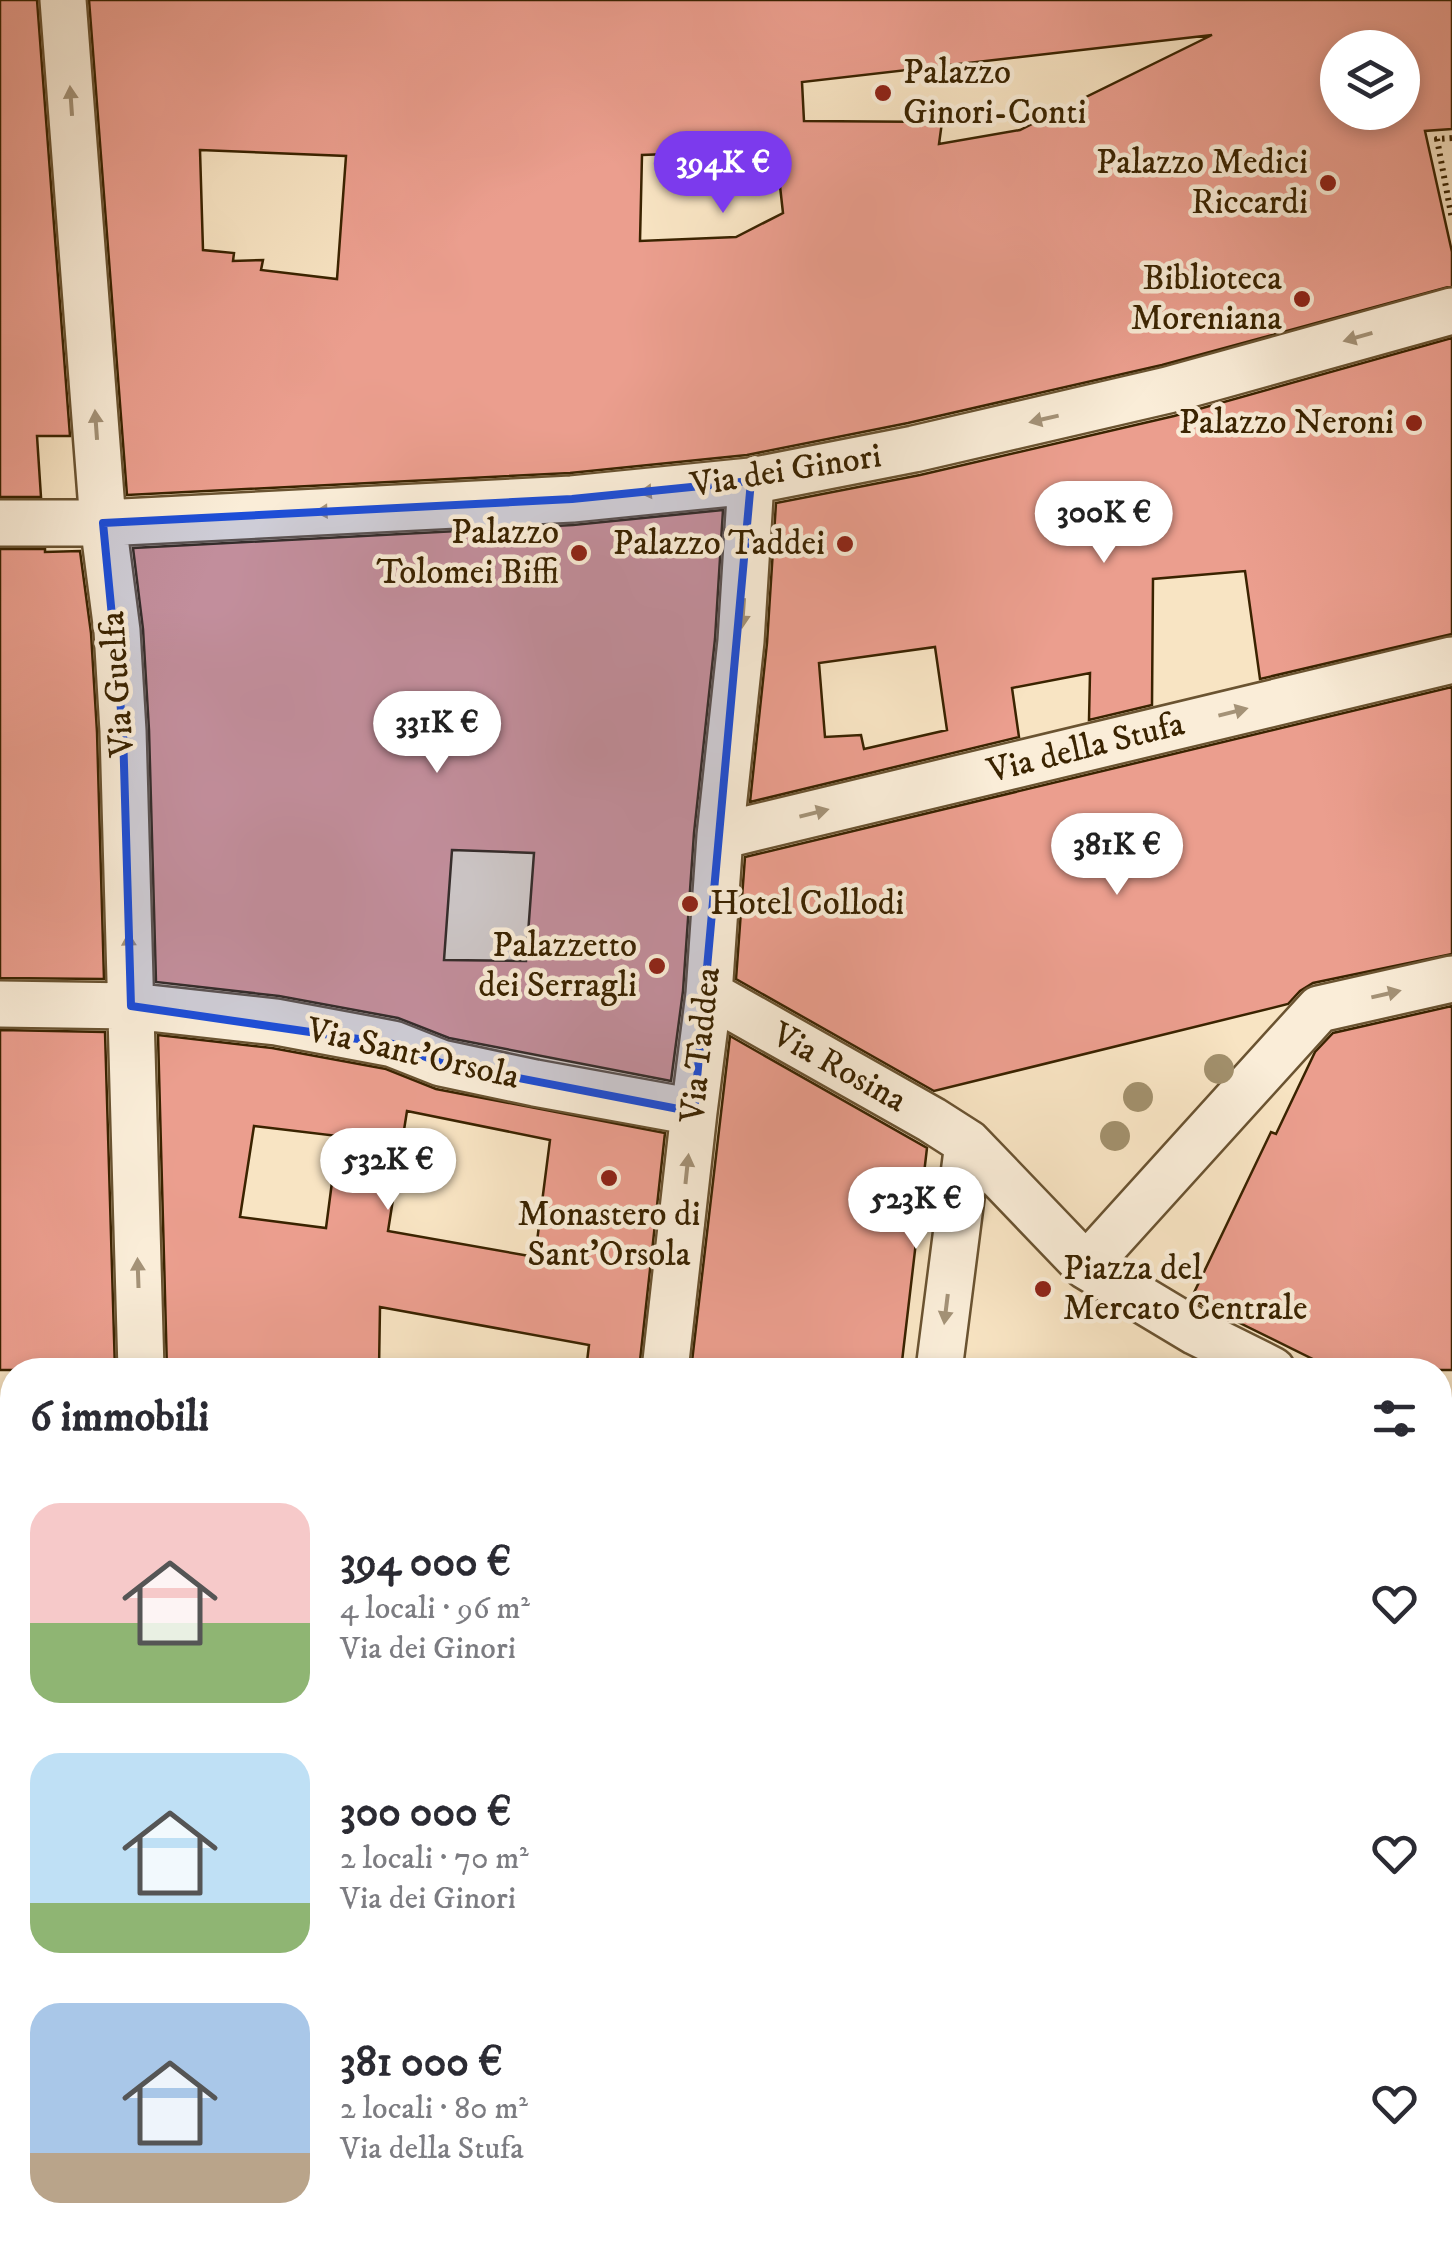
<!DOCTYPE html>
<html lang="it">
<meta charset="utf-8">
<style>
:root{--surface:#fff;--page:#f7f7f7;--text:#2b2b33;--muted:#7c7c81;--accent:#7c3aed}
body{margin:0;font-family:"IM FELL DW Pica",serif;background:var(--page);color:var(--text);height:100vh;display:flex;flex-direction:column;font-size:38px;white-space:nowrap}
*{box-sizing:border-box;margin:0}
p{font-size:32px;color:var(--muted)}
.icon{flex:none;width:55px;height:55px;fill:none;stroke:currentColor;stroke-width:2;stroke-linecap:round;stroke-linejoin:round}
.map{position:relative;flex:1;overflow:hidden}
.details{position:absolute;left:0px;top:1358px;width:1452px;height:892px;display:flex;flex-direction:column;background:var(--surface);border-radius:40px 40px 0 0;box-shadow:0 5px 15px #0003}
.details>*{flex:none}
.buttons{position:absolute;left:1320px;top:30px;display:grid;gap:20px}
.buttons a{display:grid;place-items:center;width:100px;height:100px;border-radius:50%;background:var(--surface);box-shadow:0 5px 15px #0003;font-size:50px}
.price{position:absolute;translate:-50% -85px;padding:0 22px;border-radius:35px;background:#fff;color:#222;font-size:32px;line-height:65px;filter:drop-shadow(0 2px 5px #0008)}
.price::after{content:'';position:absolute;left:50%;top:60px;width:30px;height:22px;margin-left:-15px;background:inherit;clip-path:polygon(0 0,100% 0,50% 100%)}
.price.active{background:var(--accent);color:#fff}
ul{padding:0;list-style:none}
li{display:flex;align-items:center;gap:30px;height:250px;padding:0 30px}
li span{display:grid;place-items:center;flex:none;width:280px;height:200px;border-radius:30px;color:#555}
li>.icon{margin-inline-start:auto}
span .icon{width:120px;height:120px;fill:#fffc;stroke-width:1}
li b{font-size:42px}
h2{display:flex;justify-content:space-between;align-items:center;height:120px;padding:0 30px;font-size:42px}
.map>svg:first-child{display:block}
.building{fill:#eb9e8e;stroke:#3a2300;stroke-width:2.5;fill-rule:evenodd}
.lines{fill:none;stroke-linecap:round;stroke-linejoin:round}
.street-casing{stroke:#6a5331;stroke-width:50}
.path{stroke:#3a2300;stroke-width:6;stroke-dasharray:2.5 5;stroke-linecap:butt}
.street{stroke:#faedd8;stroke-width:45}
.tree{fill:#a2906c}
.oneway{fill:#a49277}
.marked{fill:#1d4ed8;fill-opacity:0.2;stroke:#1d4ed8;stroke-width:8;stroke-linejoin:round}
.poi-dot{fill:#8f2418;stroke:#faedd8;stroke-width:4}
.labels{text-anchor:middle;dominant-baseline:central;stroke-width:9;stroke-linejoin:round;paint-order:stroke}
.poi-label{font-size:35px;fill:#3a2300;stroke:#faedd8;text-anchor:end}
.street-label{font-size:35px;fill:#3a2300;stroke:#faedd8}
</style>
<div class="map">
<svg width="1452" height="2248" viewBox="0 0 1452 2248">
<rect width="100%" height="100%" fill="#f8e4c3"/>
<filter id="stains"><feTurbulence type="fractalNoise" baseFrequency=".002" numOctaves="4"/><feColorMatrix values="0 0 0 0 .2 0 0 0 0 .09 0 0 0 0 .02 0 0 0 .5 -.17"/></filter>
<radialGradient id="worn" r=".72"><stop offset=".6" stop-color="#630" stop-opacity="0"/><stop offset="1" stop-color="#630" stop-opacity=".3"/></radialGradient>
<!-- building -->
<path class="building" d="M0,0H37L70,436H37L41,497H0Z
M89,0H1452V129L1425,131L1452,252V286L1162,365L908,423L747,455L570,473L127,495ZM1212,35L1082,99L1085,123L1036,122L1020,130L939,144L942,122L804,121L802,82ZM1338,48H1402V112H1338ZM200,150L346,156L337,279L261,270L263,260L233,261L234,253L203,250ZM776,150L783,213L736,237L640,241L642,155Z
M1452,338V634L1260,679L1245,571L1153,579L1152,705L1089,720L1090,673L1012,688L1019,737L750,802L767,643L776,503L920,475L1174,416ZM935,647L947,730L864,749L861,735L825,737L819,663Z
M723,510L715,639L694,833L683,991L671,1081L449,1038L398,1018L279,996L156,982L149,730L143,629L133,548L573,525ZM452,850L534,853L526,961L444,960Z
M0,549H45V552L80,551L91,633L97,732L104,979L0,978Z
M1452,687V954L1313,983L1300,991L1288,1004L934,1091L736,979L745,857Z
M1452,1006V1370H1335L1191,1299L1271,1132L1276,1134L1315,1052L1333,1033Z
M0,1030L105,1032L115,1370H0Z
M158,1035L272,1048L386,1069L436,1089L665,1133L639,1370H586L589,1345L380,1307L379,1370H167ZM407,1111L550,1140L535,1257L388,1231ZM254,1126L338,1136L326,1228L240,1217Z
M730,1036L927,1148L901,1370H691Z"/>
<g class="lines">
<defs>
<path id="street" d="M63,0L103,523L117,631L123,731L141,1370
M0,523H103L572,499L751,481L914,449L1168,390L1452,311
M720,836L1452,660
M709,994L932,1120L968,1143L1086,1266L1196,1332L1272,1370
M0,1004L131,1006L276,1022L393,1044L441,1063L535,1083L694,1112
M1086,1266L1319,1009L1452,979
M665,1370L694,1112L709,994L720,836L741,641L751,481
M939,1370L968,1143
M1440,1454L1452,1460
M0,1657H12
M1440,1970L1452,1944
M1440,2167L1452,2172
M170,2238V2248
M815,2248L816,2238
M1306,2248L1312,2238"/>
</defs>
<!-- street casing -->
<use href="#street" class="street-casing"/>
<!-- path -->
<path class="path" d="M1452,138L1437,139L1452,219
M1440,1752L1452,1759
M1440,2038L1451,2014"/>
<!-- street -->
<use href="#street" class="street"/>
</g>
<!-- trees -->
<g class="tree">
<circle cx="1219" cy="1069" r="15"/>
<circle cx="1138" cy="1097" r="15"/>
<circle cx="1115" cy="1136" r="15"/>
</g>
<!-- one-way arrows -->
<defs><path id="oneway-solid" d="M-6-.8H1V-3.2L6.5 0L1 3.2V.8H-6Z" transform="scale(2.5)"/></defs>
<g class="oneway">
<use href="#oneway-solid" transform="translate(71 101) rotate(-94)"/>
<use href="#oneway-solid" transform="translate(1358 337) rotate(164)"/>
<use href="#oneway-solid" transform="translate(1044 419) rotate(167)"/>
<use href="#oneway-solid" transform="translate(96 425) rotate(-94)"/>
<use href="#oneway-solid" transform="translate(654 491) rotate(174)"/>
<use href="#oneway-solid" transform="translate(330 511) rotate(177)"/>
<use href="#oneway-solid" transform="translate(743 613) rotate(94)"/>
<use href="#oneway-solid" transform="translate(1233 712) rotate(-14)"/>
<use href="#oneway-solid" transform="translate(814 813) rotate(-14)"/>
<use href="#oneway-solid" transform="translate(129 948) rotate(-92)"/>
<use href="#oneway-solid" transform="translate(1386 994) rotate(-13)"/>
<use href="#oneway-solid" transform="translate(687 1169) rotate(-84)"/>
<use href="#oneway-solid" transform="translate(138 1273) rotate(-92)"/>
<use href="#oneway-solid" transform="translate(946 1309) rotate(97)"/>
</g>
<!-- marked area -->
<path class="marked" d="M751,481L694,1112L441,1063L393,1044L131,1006L123,731L103,523L572,499Z"/>
<!-- markers -->
<g class="poi-dot">
<circle cx="883" cy="93" r="10"/>
<circle cx="1328" cy="183" r="10"/>
<circle cx="1302" cy="299" r="10"/>
<circle cx="1414" cy="423" r="10"/>
<circle cx="845" cy="544" r="10"/>
<circle cx="579" cy="553" r="10"/>
<circle cx="690" cy="904" r="10"/>
<circle cx="657" cy="966" r="10"/>
<circle cx="609" cy="1178" r="10"/>
<circle cx="1043" cy="1289" r="10"/>
</g>
<g class="labels">
<!-- poi labels -->
<g class="poi-label">
<text x="903" y="73" text-anchor="start">Palazzo<tspan x="903" dy="40">Ginori-Conti</tspan></text>
<text x="1308" y="163">Palazzo Medici<tspan x="1308" dy="40">Riccardi</tspan></text>
<text x="1282" y="279">Biblioteca<tspan x="1282" dy="40">Moreniana</tspan></text>
<text x="1394" y="423">Palazzo Neroni</text>
<text x="559" y="533">Palazzo<tspan x="559" dy="40">Tolomei Biffi</tspan></text>
<text x="825" y="544">Palazzo Taddei</text>
<text x="710" y="904" text-anchor="start">Hotel Collodi</text>
<text x="637" y="946">Palazzetto<tspan x="637" dy="40">dei Serragli</tspan></text>
<text x="609" y="1215" text-anchor="middle">Monastero di<tspan x="609" dy="40">Sant'Orsola</tspan></text>
<text x="1063" y="1269" text-anchor="start">Piazza del<tspan x="1063" dy="40">Mercato Centrale</tspan></text>
</g>
<!-- street labels -->
<g class="street-label">
<text transform="translate(786 471) rotate(-9)">Via dei Ginori</text>
<text transform="translate(118 684) rotate(-94)">Via Guelfa</text>
<text transform="translate(1086 748) rotate(-14)">Via della Stufa</text>
<text transform="translate(701 1045) rotate(-84)">Via Taddea</text>
<text transform="translate(413 1054) rotate(13)">Via Sant'Orsola</text>
<text transform="translate(839 1068) rotate(29)">Via Rosina</text>
</g>
</g>
<rect width="100%" height="100%" filter="url(#stains)"/>
<rect width="100%" height="100%" fill="url(#worn)"/>
</svg>
<div class="buttons">
<a><svg class="icon" aria-label="layers" viewBox="0 0 24 24"><path d="M12 4l9 5-9 5-9-5zM3 14l9 5 9-5"/></svg></a>
</div>
<b class="price active" style="left:723px;top:216px">394K €</b>
<b class="price" style="left:1104px;top:566px">300K €</b>
<b class="price" style="left:437px;top:776px">331K €</b>
<b class="price" style="left:1117px;top:898px">381K €</b>
<b class="price" style="left:388px;top:1213px">532K €</b>
<b class="price" style="left:916px;top:1252px">523K €</b>
<section class="details">
<h2>6 immobili<svg class="icon" aria-label="filters" viewBox="0 0 24 24"><path d="M4 7h16M4 17h16"/><circle cx="9" cy="7" r="2"/><circle cx="15" cy="17" r="2"/></svg></h2>
<ul>
<li><span style="background:linear-gradient(#f6c9c9 60%,#8fb573 0)"><svg class="icon" aria-label="home" viewBox="0 0 24 24"><path d="M3 11l9-7 9 7M6 9v11h12V9"/></svg></span><div><b>394 000 €</b><p>4 locali · 96 m²</p><p>Via dei Ginori</p></div><svg class="icon" aria-label="heart" viewBox="0 0 24 24"><path d="M12 20l-8-8c-3-5 5-10 8-4 3-6 11-1 8 4z"/></svg></li>
<li><span style="background:linear-gradient(#bfe0f5 75%,#8fb573 0)"><svg class="icon" aria-label="home" viewBox="0 0 24 24"><path d="M3 11l9-7 9 7M6 9v11h12V9"/></svg></span><div><b>300 000 €</b><p>2 locali · 70 m²</p><p>Via dei Ginori</p></div><svg class="icon" aria-label="heart" viewBox="0 0 24 24"><path d="M12 20l-8-8c-3-5 5-10 8-4 3-6 11-1 8 4z"/></svg></li>
<li><span style="background:linear-gradient(#a9c7e8 75%,#b9a48a 0)"><svg class="icon" aria-label="home" viewBox="0 0 24 24"><path d="M3 11l9-7 9 7M6 9v11h12V9"/></svg></span><div><b>381 000 €</b><p>2 locali · 80 m²</p><p>Via della Stufa</p></div><svg class="icon" aria-label="heart" viewBox="0 0 24 24"><path d="M12 20l-8-8c-3-5 5-10 8-4 3-6 11-1 8 4z"/></svg></li>
</ul>
</section>
</div>
